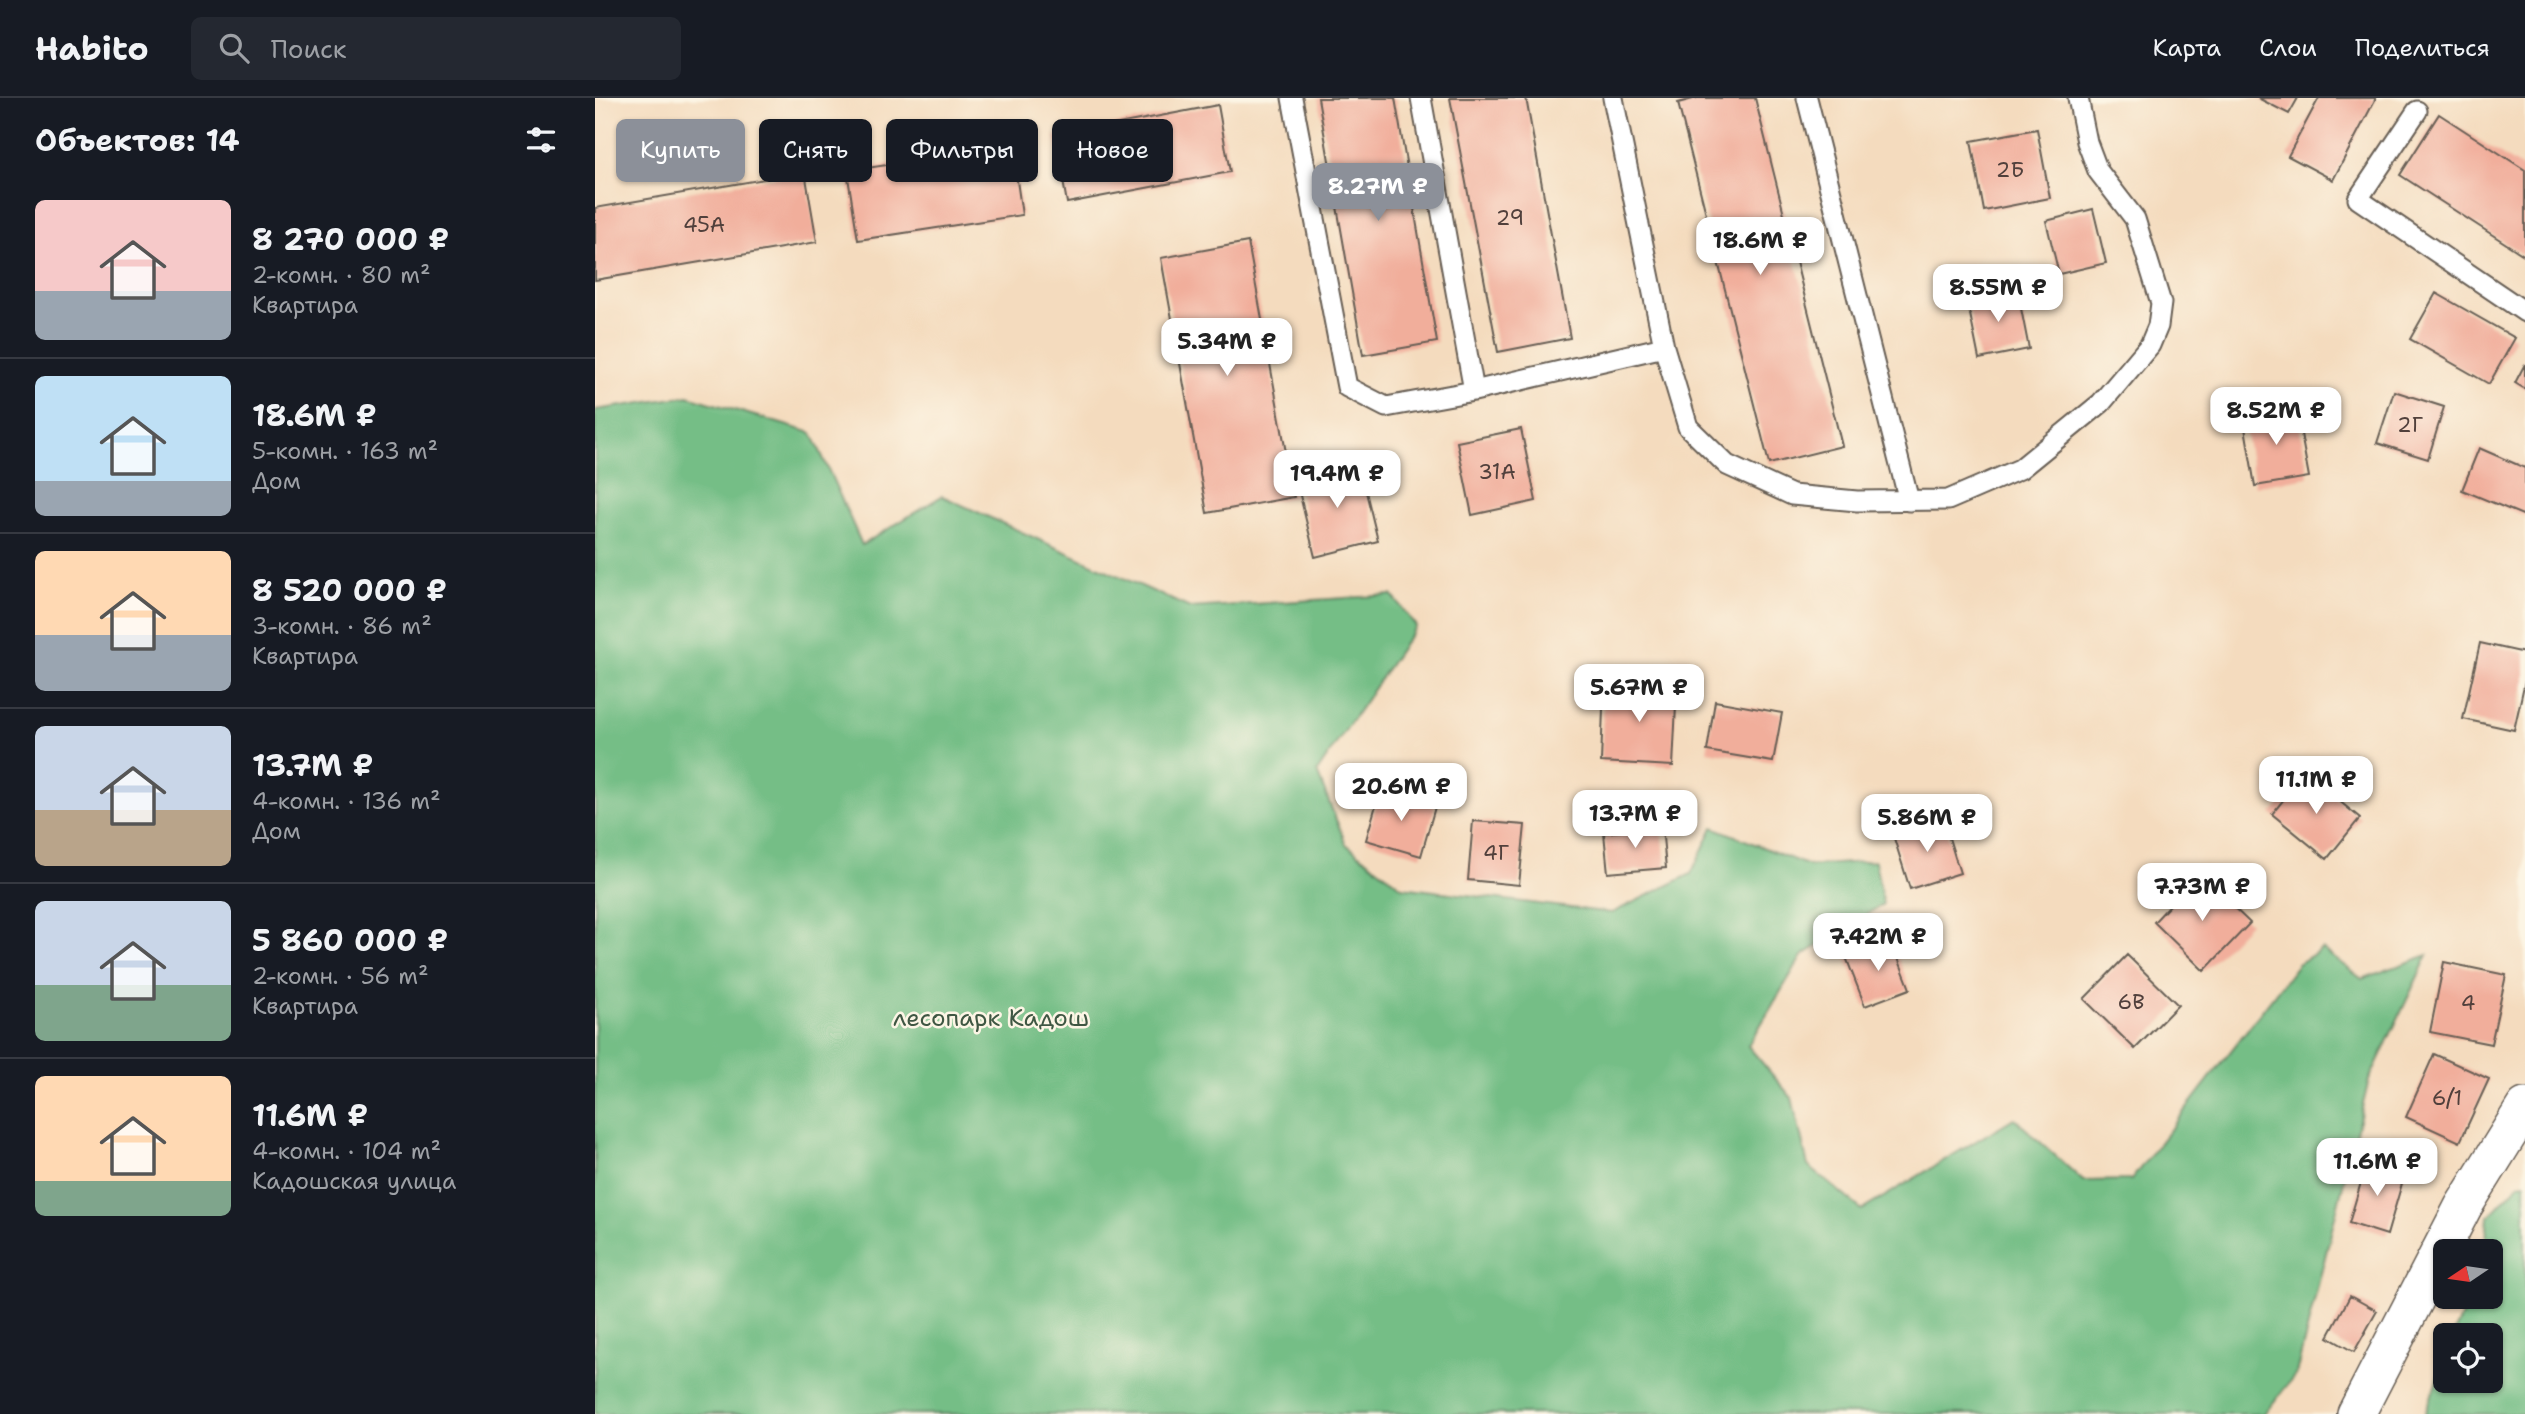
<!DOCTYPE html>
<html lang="ru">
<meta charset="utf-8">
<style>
:root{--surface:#171b24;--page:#242831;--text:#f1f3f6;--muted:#9ea1a6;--line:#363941;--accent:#8c9099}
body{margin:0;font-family:"Shantell Sans",sans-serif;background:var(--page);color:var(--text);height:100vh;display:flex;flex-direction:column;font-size:26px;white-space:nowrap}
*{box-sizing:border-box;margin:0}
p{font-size:23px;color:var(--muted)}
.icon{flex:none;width:38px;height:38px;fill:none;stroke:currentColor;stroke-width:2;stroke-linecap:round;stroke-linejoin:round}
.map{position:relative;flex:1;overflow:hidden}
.sheet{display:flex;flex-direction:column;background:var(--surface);width:595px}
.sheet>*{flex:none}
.banner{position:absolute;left:21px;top:21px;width:665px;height:63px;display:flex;gap:14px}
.needle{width:46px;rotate:257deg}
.fabs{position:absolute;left:1838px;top:1141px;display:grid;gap:14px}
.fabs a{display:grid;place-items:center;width:70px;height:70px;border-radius:10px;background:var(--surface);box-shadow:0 2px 5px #0004;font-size:35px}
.price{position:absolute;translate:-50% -60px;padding:0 16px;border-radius:14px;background:#fff;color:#222;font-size:23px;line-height:46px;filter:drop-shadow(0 2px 4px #0008)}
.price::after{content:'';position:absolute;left:50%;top:42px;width:21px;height:16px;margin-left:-10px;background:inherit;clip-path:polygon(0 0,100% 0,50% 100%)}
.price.active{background:var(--accent);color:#fff}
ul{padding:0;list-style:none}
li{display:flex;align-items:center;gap:21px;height:175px;padding:0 35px}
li+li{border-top:2px solid var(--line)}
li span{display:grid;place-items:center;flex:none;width:196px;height:140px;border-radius:10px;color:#555}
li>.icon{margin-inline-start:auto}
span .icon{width:84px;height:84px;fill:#fffc;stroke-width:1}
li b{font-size:30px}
h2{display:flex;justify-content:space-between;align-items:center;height:84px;padding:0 35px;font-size:30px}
.chip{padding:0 24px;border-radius:10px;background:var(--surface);box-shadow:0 2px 5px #0004;font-size:24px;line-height:63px}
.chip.active{background:var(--accent);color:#fff}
header{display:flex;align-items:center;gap:42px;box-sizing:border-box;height:98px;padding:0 35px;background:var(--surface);border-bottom:2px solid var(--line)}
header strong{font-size:33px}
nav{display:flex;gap:38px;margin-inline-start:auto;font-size:24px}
.search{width:490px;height:63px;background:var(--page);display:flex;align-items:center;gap:18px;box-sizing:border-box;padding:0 24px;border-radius:10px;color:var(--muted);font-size:26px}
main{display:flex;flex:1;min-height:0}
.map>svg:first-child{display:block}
.forest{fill:#74be86;stroke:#486d51;stroke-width:2}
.building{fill:#f1ae9b}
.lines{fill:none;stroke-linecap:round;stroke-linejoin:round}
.service-casing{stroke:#685f55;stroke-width:23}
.minor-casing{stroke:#685f55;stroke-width:40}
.service{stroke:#fff;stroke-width:19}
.minor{stroke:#fff;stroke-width:37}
.labels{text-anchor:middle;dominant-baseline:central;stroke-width:5;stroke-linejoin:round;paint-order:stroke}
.number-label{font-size:21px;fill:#51403c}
.park-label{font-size:24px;fill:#3f5743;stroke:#fcf5e5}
</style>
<header>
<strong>Habito</strong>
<div class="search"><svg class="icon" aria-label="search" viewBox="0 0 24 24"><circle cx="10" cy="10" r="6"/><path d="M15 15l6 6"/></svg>Поиск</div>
<nav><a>Карта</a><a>Слои</a><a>Поделиться</a></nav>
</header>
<main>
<section class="sheet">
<h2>Объектов: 14<svg class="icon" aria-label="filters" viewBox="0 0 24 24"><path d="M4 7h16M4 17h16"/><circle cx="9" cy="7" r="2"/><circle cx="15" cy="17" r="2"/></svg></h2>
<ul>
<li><span style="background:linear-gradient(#f6c9c9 65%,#9aa5b1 0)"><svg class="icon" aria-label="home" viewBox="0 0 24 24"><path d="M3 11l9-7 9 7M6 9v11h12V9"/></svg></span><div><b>8 270 000 ₽</b><p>2-комн. · 80 m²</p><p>Квартира</p></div></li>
<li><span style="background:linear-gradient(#bfe0f5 75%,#9aa5b1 0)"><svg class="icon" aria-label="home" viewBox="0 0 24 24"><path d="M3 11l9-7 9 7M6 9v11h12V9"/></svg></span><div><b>18.6M ₽</b><p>5-комн. · 163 m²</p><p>Дом</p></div></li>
<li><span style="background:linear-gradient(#ffd9b3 60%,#9aa5b1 0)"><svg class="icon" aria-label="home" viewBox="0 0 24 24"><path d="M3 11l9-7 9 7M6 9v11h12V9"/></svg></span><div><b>8 520 000 ₽</b><p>3-комн. · 86 m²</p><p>Квартира</p></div></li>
<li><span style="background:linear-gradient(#c9d6e8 60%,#b9a48a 0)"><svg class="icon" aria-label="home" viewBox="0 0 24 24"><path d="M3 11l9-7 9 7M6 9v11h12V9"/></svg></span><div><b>13.7M ₽</b><p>4-комн. · 136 m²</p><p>Дом</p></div></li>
<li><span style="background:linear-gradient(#c9d6e8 60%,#7fa58c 0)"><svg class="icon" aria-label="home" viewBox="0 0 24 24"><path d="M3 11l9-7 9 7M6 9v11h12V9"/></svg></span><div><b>5 860 000 ₽</b><p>2-комн. · 56 m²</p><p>Квартира</p></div></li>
<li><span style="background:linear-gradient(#ffd9b3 75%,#7fa58c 0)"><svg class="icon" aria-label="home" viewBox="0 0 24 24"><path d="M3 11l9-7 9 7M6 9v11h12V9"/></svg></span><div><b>11.6M ₽</b><p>4-комн. · 104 m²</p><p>Кадошская улица</p></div></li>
</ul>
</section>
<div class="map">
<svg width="1930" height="1316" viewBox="0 0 1930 1316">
<rect width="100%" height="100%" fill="#fcf5e5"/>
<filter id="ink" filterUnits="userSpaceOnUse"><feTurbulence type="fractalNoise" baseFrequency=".0143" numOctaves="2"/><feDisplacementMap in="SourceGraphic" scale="14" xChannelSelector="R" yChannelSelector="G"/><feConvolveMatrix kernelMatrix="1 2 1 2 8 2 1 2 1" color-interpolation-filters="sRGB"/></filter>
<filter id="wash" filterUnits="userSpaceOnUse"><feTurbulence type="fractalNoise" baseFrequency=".00686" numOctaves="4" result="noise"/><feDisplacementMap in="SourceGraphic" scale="28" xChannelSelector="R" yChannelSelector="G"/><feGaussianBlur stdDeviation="1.57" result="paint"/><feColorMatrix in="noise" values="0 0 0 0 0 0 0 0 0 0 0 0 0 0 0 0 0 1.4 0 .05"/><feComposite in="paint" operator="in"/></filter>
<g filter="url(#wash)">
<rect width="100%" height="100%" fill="#f4dbbe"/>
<!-- forest -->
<path class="forest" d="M93,298L217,335L267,447L347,398L595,510L797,497L821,528L722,674L751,746L807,789L1017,815L1096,776L1118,729L1214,768L1280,763L1288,806L1207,858L1153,948L1197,1000L1213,1068L1267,1112L1419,1020L1488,1083L1536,1082L1703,866L1727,851L1767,881L1833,857L1774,982L1701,1276L1669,1316H0V312Z
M1930,1085V1316H1830L1850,1260V1283H1895V1237H1858L1876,1199H1895V1153H1890L1893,1119L1924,1086Z"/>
<g id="blocks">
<!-- building -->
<path class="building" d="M723,0H800L842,244L768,257Z
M855,0H931L975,240L903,254Z
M1102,0H1160L1247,348L1174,366L1083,5Z
M1663,0H1703L1694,16Z
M1724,0H1781L1738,82L1693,58Z
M623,7L635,74L472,105L460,38Z
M1844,16L1930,72V158L1805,77Z
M1442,31L1455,100L1389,113L1376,43Z
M417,48L427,117L263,142L252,73Z
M210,74L222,144L0,182V110Z
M1498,111L1511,165L1464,176L1451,123Z
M653,144L699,399L612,415L566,160Z
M1422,190L1434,251L1384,261L1372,201Z
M1841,195L1920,240L1894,286L1815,241Z
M1930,266V291L1920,285Z
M1799,293L1849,309L1833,361L1782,345Z
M1701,309L1714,379L1660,388L1648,318Z
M926,331L941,403L877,417L862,344Z
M1884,350L1930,370V418L1867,392Z
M764,365L783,443L720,459L701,381Z
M1885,545L1930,555V583L1919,632L1868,621Z
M1009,584L1082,587L1078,668L1006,664Z
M1120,603L1187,615L1178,664L1112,653Z
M1710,675L1765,720L1732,761L1677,716Z
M785,693L840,709L826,758L771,742Z
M1348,721L1365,775L1315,791L1298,737Z
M878,723L930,727L924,787L873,782Z
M1067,729L1071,770L1013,775L1009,735Z
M1604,776L1655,825L1609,873L1559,824Z
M1296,842L1315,891L1270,908L1251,859Z
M1532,857L1583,907L1540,951L1489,901Z
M1849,864L1911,877L1896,946L1835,934Z
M1839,956L1894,981L1865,1044L1811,1019Z
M1772,1064L1810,1075L1792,1137L1754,1125Z
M1755,1198L1782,1213L1759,1254L1733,1239Z"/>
</g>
</g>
<g filter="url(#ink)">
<use href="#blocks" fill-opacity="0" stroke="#685f55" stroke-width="2"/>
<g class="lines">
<defs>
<path id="service" d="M697,0L752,289L791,309L879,293L826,0
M1018,0L1069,249L1093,329L1132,367L1197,397L1262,403L1353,402L1425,371L1506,305L1555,247L1563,228L1566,205L1540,121L1503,73L1492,44L1483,0
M1212,0L1314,403
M1822,13L1763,101L1930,214
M879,293L1069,249"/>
<path id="minor" d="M1761,1316L1868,1109L1930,1009"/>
</defs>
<!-- service casing -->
<use href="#service" class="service-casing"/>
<!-- minor casing -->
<use href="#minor" class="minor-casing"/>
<!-- service -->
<use href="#service" class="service"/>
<!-- minor -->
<use href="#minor" class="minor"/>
</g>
</g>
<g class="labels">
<!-- number labels -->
<g class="number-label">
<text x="1415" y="72">2Б</text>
<text x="915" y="120">29</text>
<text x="109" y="127">45А</text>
<text x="1815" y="327">2Г</text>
<text x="902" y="374">31А</text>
<text x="901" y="755">4Г</text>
<text x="1536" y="904">6В</text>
<text x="1873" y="905">4</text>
<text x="1852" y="1000">6/1</text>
</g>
<!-- park labels -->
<g class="park-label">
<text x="396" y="920">лесопарк Кадош</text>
</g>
</g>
</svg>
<div class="fabs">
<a><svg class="needle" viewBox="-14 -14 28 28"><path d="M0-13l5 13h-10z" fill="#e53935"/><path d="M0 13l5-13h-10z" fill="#9ea1a6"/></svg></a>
<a><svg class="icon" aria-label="locate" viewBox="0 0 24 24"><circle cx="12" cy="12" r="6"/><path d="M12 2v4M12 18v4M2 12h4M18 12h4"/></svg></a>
</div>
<b class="price active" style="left:783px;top:125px">8.27M ₽</b>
<b class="price" style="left:1165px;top:179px">18.6M ₽</b>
<b class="price" style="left:1403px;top:226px">8.55M ₽</b>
<b class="price" style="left:632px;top:280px">5.34M ₽</b>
<b class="price" style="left:1681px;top:349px">8.52M ₽</b>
<b class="price" style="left:742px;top:412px">19.4M ₽</b>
<b class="price" style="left:1044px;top:626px">5.67M ₽</b>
<b class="price" style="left:1721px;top:718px">11.1M ₽</b>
<b class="price" style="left:806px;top:725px">20.6M ₽</b>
<b class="price" style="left:1040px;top:752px">13.7M ₽</b>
<b class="price" style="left:1332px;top:756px">5.86M ₽</b>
<b class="price" style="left:1607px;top:825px">7.73M ₽</b>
<b class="price" style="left:1283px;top:875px">7.42M ₽</b>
<b class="price" style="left:1782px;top:1100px">11.6M ₽</b>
<div class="banner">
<a class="chip active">Купить</a>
<a class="chip">Снять</a>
<a class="chip">Фильтры</a>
<a class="chip">Новое</a>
</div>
</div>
</main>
